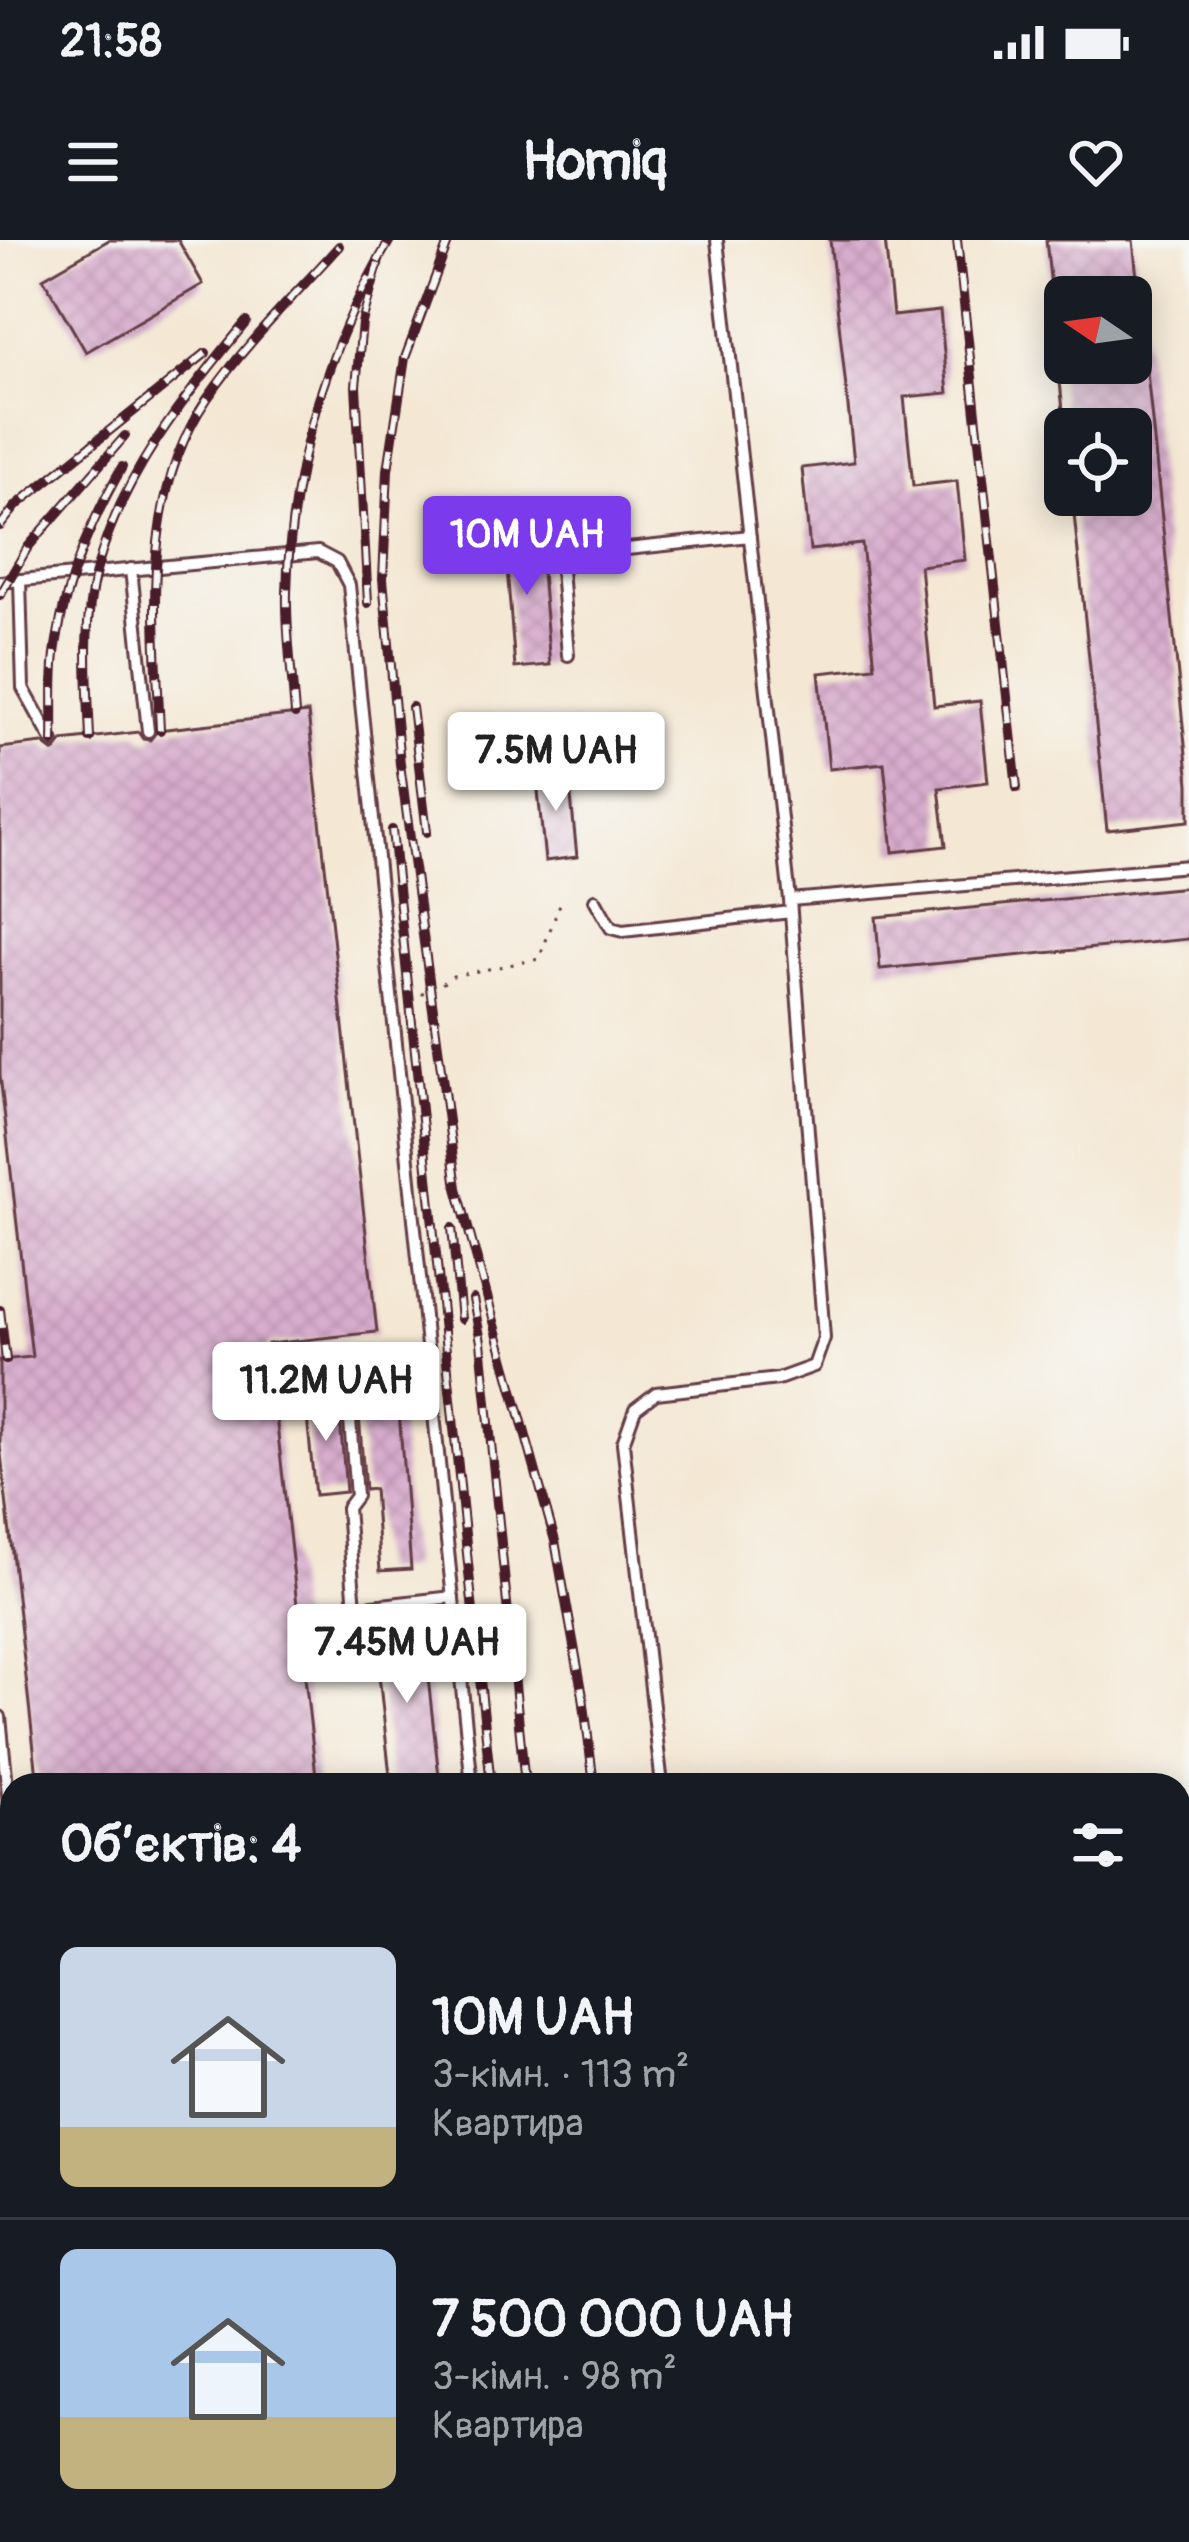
<!DOCTYPE html>
<html lang="uk">
<meta charset="utf-8">
<style>
:root{--surface:#171b24;--page:#242831;--text:#f1f3f6;--muted:#9ea1a6;--line:#363941;--accent:#7c3aed}
body{margin:0;font-family:Pangolin,sans-serif;background:var(--page);color:var(--text);height:100vh;display:flex;flex-direction:column;font-size:45px;white-space:nowrap}
*{box-sizing:border-box;margin:0}
p{font-size:39px;color:var(--muted)}
.icon{flex:none;width:66px;height:66px;fill:none;stroke:currentColor;stroke-width:2;stroke-linecap:round;stroke-linejoin:round}
.map{position:relative;flex:1;overflow:hidden}
.sheet{position:absolute;left:0px;top:1533px;width:1191px;height:771px;display:flex;flex-direction:column;background:var(--surface);border-radius:36px 36px 0 0;box-shadow:0 6px 30px #0003}
.sheet>*{flex:none}
.needle{width:78px;rotate:283deg}
.buttons{position:absolute;left:1044px;top:36px;display:grid;gap:24px}
.buttons a{display:grid;place-items:center;width:108px;height:108px;border-radius:18px;background:var(--surface);box-shadow:0 6px 30px #0003;font-size:60px}
.price{position:absolute;translate:-50% -102px;padding:0 27px;border-radius:12px;background:#fff;color:#222;font-size:39px;line-height:78px;filter:drop-shadow(0 3px 6px #0008)}
.price::after{content:'';position:absolute;left:50%;top:72px;width:36px;height:27px;margin-left:-18px;background:inherit;clip-path:polygon(0 0,100% 0,50% 100%)}
.price.on{background:var(--accent);color:#fff}
ul{padding:0;list-style:none}
li{display:flex;align-items:center;gap:36px;height:300px;padding:0 60px}
li+li{border-top:3px solid var(--line)}
li span{display:grid;place-items:center;flex:none;width:336px;height:240px;border-radius:18px;color:#555}
li>.icon{margin-inline-start:auto}
span .icon{width:144px;height:144px;fill:#fffc;stroke-width:1}
li b{font-size:51px}
h2{display:flex;justify-content:space-between;align-items:center;height:144px;padding:0 60px;font-size:51px}
.status{display:flex;justify-content:space-between;align-items:center;height:84px;padding:0 60px;background:var(--surface);direction:ltr}
.status svg{height:33px;fill:currentColor}
header{display:flex;justify-content:space-between;align-items:center;height:156px;padding:0 60px;background:var(--surface);font-size:54px;font-weight:700}
.map>svg:first-child{display:block}
.building{fill:url(#building-cross-hatch)}
.lines{fill:none;stroke-linecap:round;stroke-linejoin:round}
.service-casing{stroke:#643d44;stroke-width:16}
.path{stroke:#643d44;stroke-width:3;stroke-dasharray:3 9;stroke-linecap:butt}
.service{stroke:#fff;stroke-width:10}
.rail-casing{stroke:#4a1f2b;stroke-width:10}
.rail{stroke:#f6f6f2;stroke-width:6;stroke-dasharray:18;stroke-linecap:butt}
</style>
<div class="status"><b>21:58</b><svg viewBox="0 0 49 12"><path d="M0 12V9h3v3zM5 12V6h3v6zM10 12V3h3v9zM15 12V0h3v12zM26 1h20v11H26zM47 4h2v5h-2z"/></svg></div>
<header><svg class="icon" aria-label="menu" viewBox="0 0 24 24"><path d="M4 6h16M4 12h16M4 18h16"/></svg>Homiq<svg class="icon" aria-label="heart" viewBox="0 0 24 24"><path d="M12 20l-8-8c-3-5 5-10 8-4 3-6 11-1 8 4z"/></svg></header>
<div class="map">
<svg width="1189" height="2302" viewBox="0 0 1189 2302">
<defs>
<pattern id="building-cross-hatch" width="8" height="8" patternUnits="userSpaceOnUse" patternTransform="scale(3)"><rect width="8" height="8" fill="#d8adce"/><path d="M0 0l8 8M0 8l8-8" fill="none" stroke="#bb94b1"/></pattern>
</defs>
<rect width="100%" height="100%" fill="#f6f6f2"/>
<filter id="ink" filterUnits="userSpaceOnUse"><feTurbulence type="fractalNoise" baseFrequency=".00833" numOctaves="2"/><feDisplacementMap in="SourceGraphic" scale="24" xChannelSelector="R" yChannelSelector="G"/><feConvolveMatrix kernelMatrix="1 2 1 2 8 2 1 2 1" color-interpolation-filters="sRGB"/></filter>
<filter id="wash" filterUnits="userSpaceOnUse"><feTurbulence type="fractalNoise" baseFrequency=".004" numOctaves="4" result="noise"/><feDisplacementMap in="SourceGraphic" scale="48" xChannelSelector="R" yChannelSelector="G"/><feGaussianBlur stdDeviation="2.7" result="paint"/><feColorMatrix in="noise" values="0 0 0 0 0 0 0 0 0 0 0 0 0 0 0 0 0 1.4 0 .05"/><feComposite in="paint" operator="in"/></filter>
<g filter="url(#wash)">
<rect width="100%" height="100%" fill="#f4e7d3"/>
<g id="blocks">
<!-- building -->
<path class="building" d="M109,0H178L203,44L86,112L43,38Z
M830,0H885L893,76L940,71L948,153L904,157L913,246L957,241L965,320L920,326L934,466L980,461L988,542L939,548L946,606L893,612L884,523L829,529L819,433L875,427L862,304L810,310L802,228L854,222Z
M1046,0H1133L1139,57H1052Z
M1142,83L1189,544V581L1107,590L1072,255H1131V189H1065L1058,123H1131V84Z
M538,287L550,425L515,428L504,290Z
M308,473L377,1092L268,1104L317,1545H38L0,1205V1120L32,1117L0,835V508L42,503L54,512L63,501L138,492L143,499L150,500L158,490Z
M568,527L577,617L545,621L536,531Z
M1189,647V699L880,729L876,677Z
M338,1154L346,1252L315,1255L305,1157Z
M398,1159L411,1329L380,1331L374,1249L365,1250L358,1162Z
M422,1384L440,1545H391L374,1389Z"/>
</g>
</g>
<g filter="url(#ink)">
<use href="#blocks" fill-opacity="0" stroke="#643d44" stroke-width="3"/>
<g class="lines">
<defs>
<path id="service" d="M510,273L556,268L568,415
M561,316L750,296
M131,329L148,491
M20,340L23,448L53,502
M0,342L318,312L337,322L349,345L472,1545
M595,660L611,688L623,691L791,672
M790,660L1189,626
M430,1130L347,1142L356,1256L347,1268L355,1368L453,1357
M0,1477L12,1594
M662,1545L623,1203L635,1169L656,1153L778,1139L814,1126L824,1098L790,660L717,0
M548,2292L549,2302
M746,2292L747,2302
M76,2302L78,2292"/>
</defs>
<!-- service casing -->
<use href="#service" class="service-casing"/>
<!-- path -->
<path class="path" d="M409,754L431,752L453,736L539,719L560,664
M25,1544L38,1540
M328,1545H332
M0,1630L12,1628"/>
<!-- service -->
<use href="#service" class="service"/>
<defs>
<path id="rail" d="M449,0L405,118L388,230L383,339L400,524L457,948L555,1301L583,1456L594,1545
M957,0L1017,548
M0,286L17,265L206,113
M0,355L28,307L125,196
M368,363L356,146L362,83L380,17
M412,467L427,592
M295,474C292,434 286,393 287,353C290,228 326,108 390,0
M160,490C155,378 140,258 207,159C245,104 295,55 339,6
M90,498C88,443 82,386 96,332C121,235 184,158 246,82
M53,502C54,469 51,433 57,400C67,337 91,282 122,227
M392,590L491,1545
M452,988L461,1079
M473,1059L481,1102L525,1545
M0,1070L6,1120
M0,1593L12,1705
M28,2292V2302
M114,2292L116,2302
M569,2292L570,2302
M682,2292L683,2302
M6,2302L5,2189L12,2127"/>
</defs>
<!-- rail casing -->
<use href="#rail" class="rail-casing"/>
<!-- rail -->
<use href="#rail" class="rail"/>
</g>
</g>
</svg>
<div class="buttons">
<a><svg class="needle" viewBox="-14 -14 28 28"><path d="M0-13l5 13h-10z" fill="#e53935"/><path d="M0 13l5-13h-10z" fill="#9ea1a6"/></svg></a>
<a><svg class="icon" aria-label="locate" viewBox="0 0 24 24"><circle cx="12" cy="12" r="6"/><path d="M12 2v4M12 18v4M2 12h4M18 12h4"/></svg></a>
</div>
<b class="price on" style="left:527px;top:358px">10M UAH</b>
<b class="price" style="left:556px;top:574px">7.5M UAH</b>
<b class="price" style="left:326px;top:1204px">11.2M UAH</b>
<b class="price" style="left:407px;top:1466px">7.45M UAH</b>
<section class="sheet">
<h2>Об’єктів: 4<svg class="icon" aria-label="filters" viewBox="0 0 24 24"><path d="M4 7h16M4 17h16"/><circle cx="9" cy="7" r="2"/><circle cx="15" cy="17" r="2"/></svg></h2>
<ul>
<li><span style="background:linear-gradient(#c9d6e8 75%,#c2b280 0)"><svg class="icon" aria-label="home" viewBox="0 0 24 24"><path d="M3 11l9-7 9 7M6 9v11h12V9"/></svg></span><div><b>10M UAH</b><p>3-кімн. · 113 m²</p><p>Квартира</p></div></li>
<li><span style="background:linear-gradient(#a9c7e8 70%,#c2b280 0)"><svg class="icon" aria-label="home" viewBox="0 0 24 24"><path d="M3 11l9-7 9 7M6 9v11h12V9"/></svg></span><div><b>7 500 000 UAH</b><p>3-кімн. · 98 m²</p><p>Квартира</p></div></li>
</ul>
</section>
</div>
